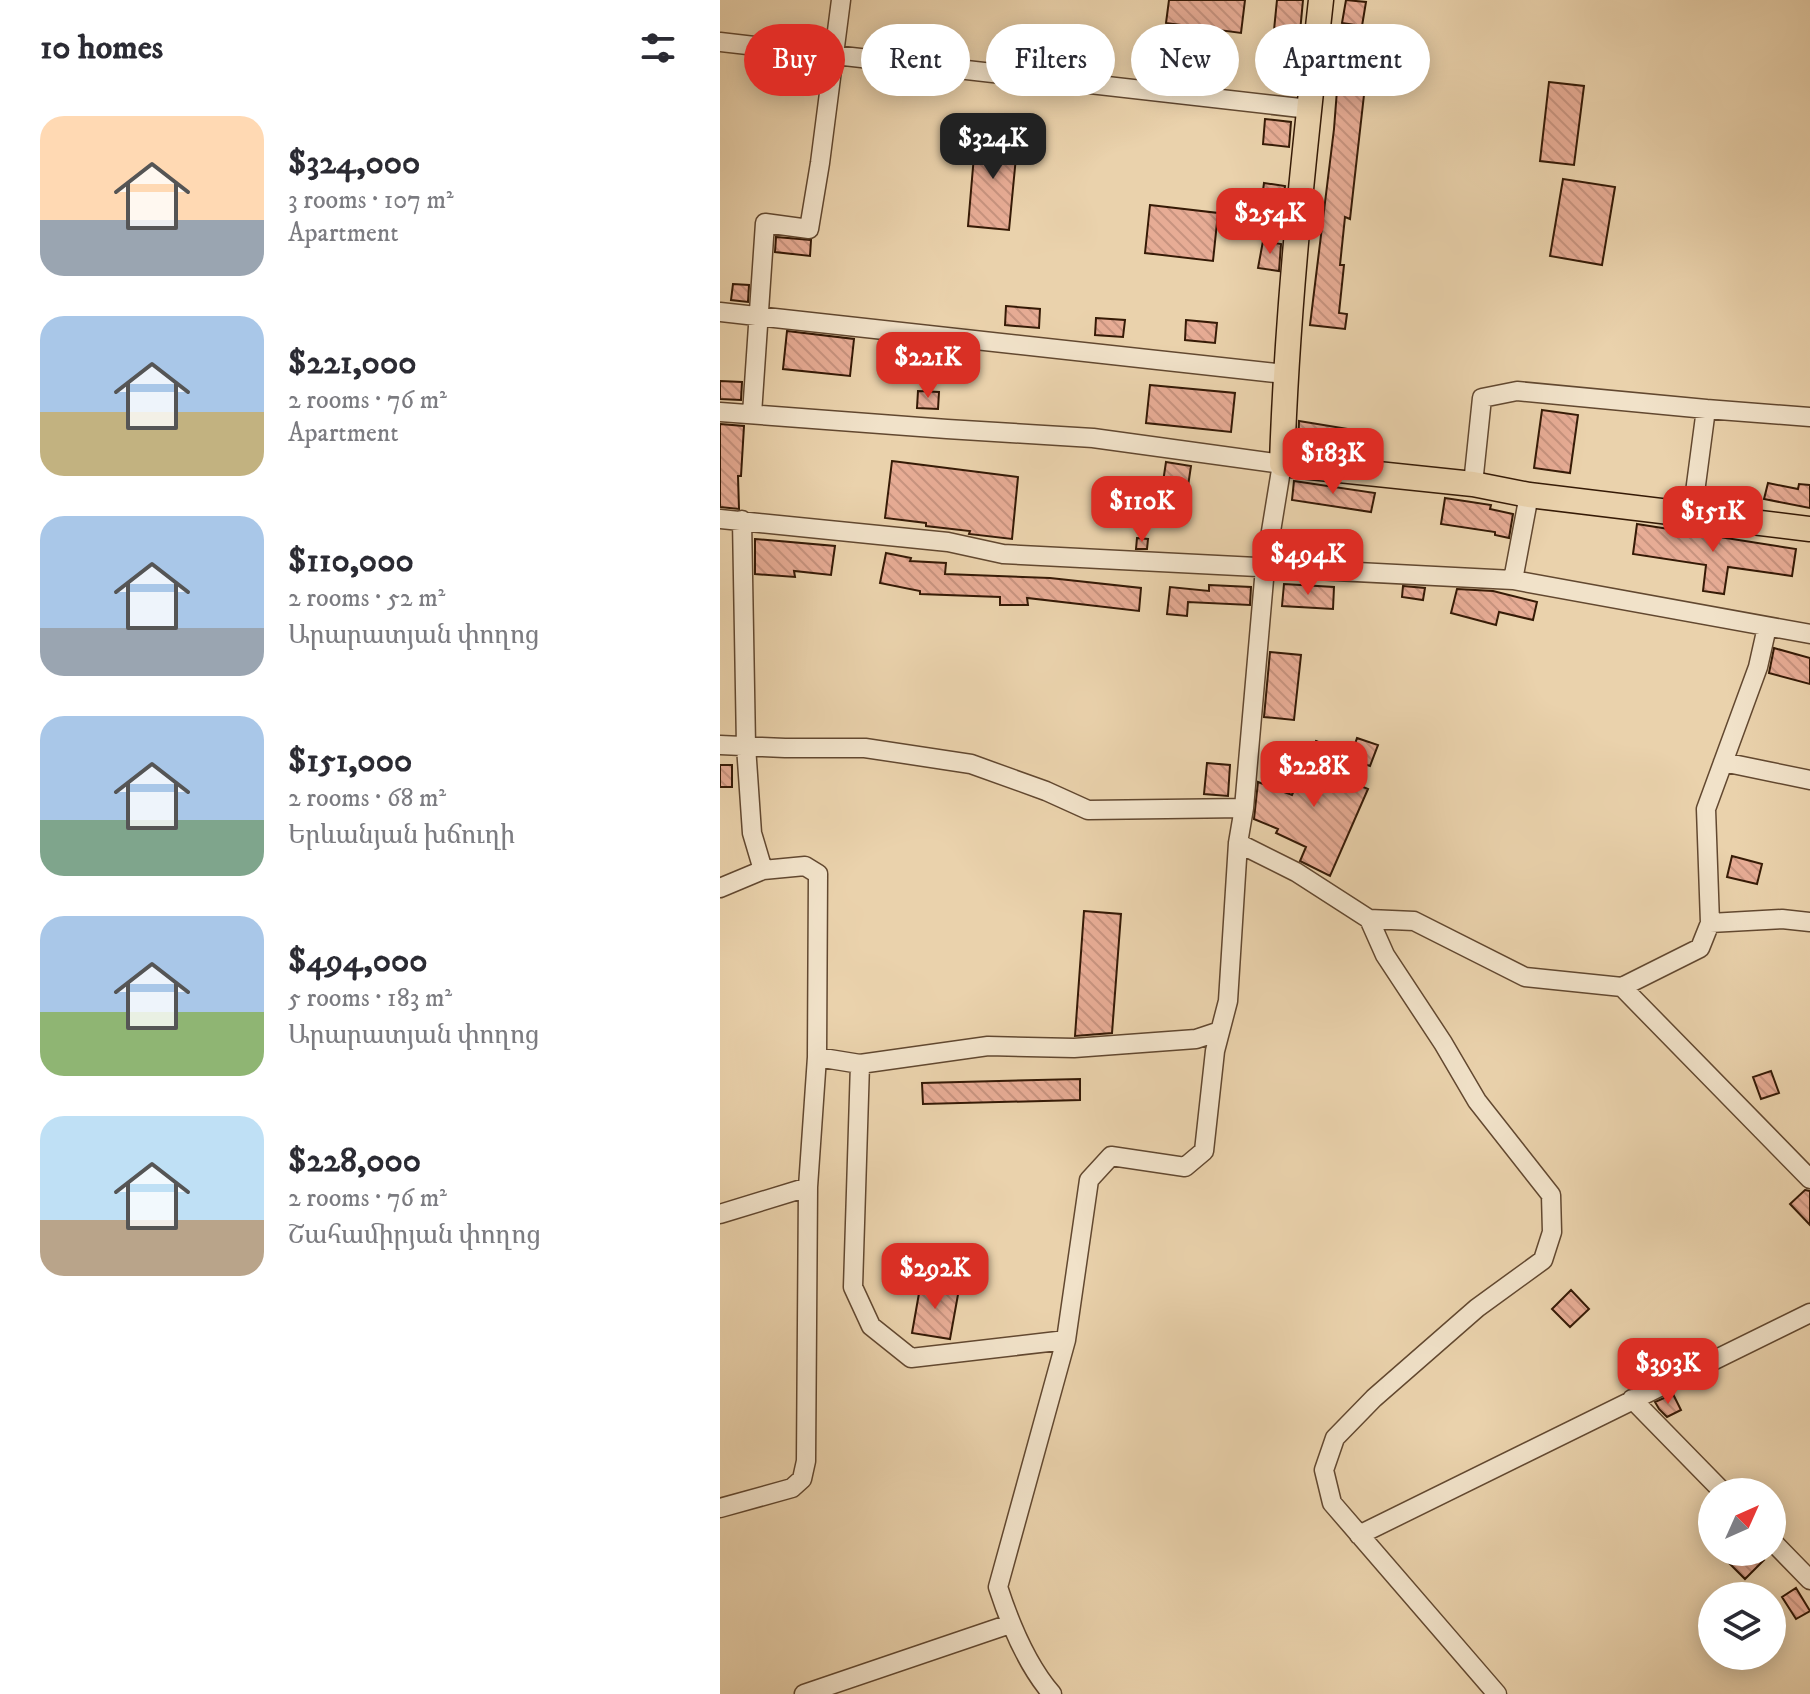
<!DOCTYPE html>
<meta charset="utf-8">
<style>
:root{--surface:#fff;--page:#f7f7f7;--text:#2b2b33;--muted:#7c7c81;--accent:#d93025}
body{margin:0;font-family:"IM FELL DW Pica","Noto Serif Armenian",serif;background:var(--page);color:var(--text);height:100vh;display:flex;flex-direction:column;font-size:30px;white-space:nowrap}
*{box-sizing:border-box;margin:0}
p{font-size:26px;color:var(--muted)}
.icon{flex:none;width:44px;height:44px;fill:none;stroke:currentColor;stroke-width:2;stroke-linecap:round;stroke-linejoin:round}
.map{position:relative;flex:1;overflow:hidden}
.drawer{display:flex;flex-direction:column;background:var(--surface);width:720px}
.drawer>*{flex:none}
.top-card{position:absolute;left:24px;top:24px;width:760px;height:72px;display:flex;gap:16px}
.needle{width:52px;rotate:45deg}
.fabs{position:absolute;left:978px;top:1478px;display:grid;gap:16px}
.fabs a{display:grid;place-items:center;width:88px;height:88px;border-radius:50%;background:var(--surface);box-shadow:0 4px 20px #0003;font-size:40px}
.price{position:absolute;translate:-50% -68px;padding:0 18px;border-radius:16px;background:var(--accent);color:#fff;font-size:26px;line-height:52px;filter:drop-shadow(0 2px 4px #0008)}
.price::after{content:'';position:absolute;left:50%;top:48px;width:24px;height:18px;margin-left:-12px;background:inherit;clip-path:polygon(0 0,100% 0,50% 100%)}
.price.active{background:#222;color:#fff}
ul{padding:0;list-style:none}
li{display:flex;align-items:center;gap:24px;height:200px;padding:0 40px}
li span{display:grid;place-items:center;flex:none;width:224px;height:160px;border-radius:24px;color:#555}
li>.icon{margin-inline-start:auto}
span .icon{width:96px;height:96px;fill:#fffc;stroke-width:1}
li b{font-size:34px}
h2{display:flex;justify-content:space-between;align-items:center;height:96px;padding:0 40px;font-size:34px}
.pill{padding:0 28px;border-radius:36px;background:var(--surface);box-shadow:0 4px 20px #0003;font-size:28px;line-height:72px}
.pill.active{background:var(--accent);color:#fff}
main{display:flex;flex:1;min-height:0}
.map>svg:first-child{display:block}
.building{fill:url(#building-back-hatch);stroke:#351a06;stroke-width:2}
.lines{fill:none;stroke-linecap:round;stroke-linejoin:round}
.minor-casing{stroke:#624830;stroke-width:21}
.major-casing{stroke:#351a06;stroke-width:27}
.minor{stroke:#f1e2c9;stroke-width:18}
.major{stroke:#ead2ac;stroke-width:24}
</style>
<main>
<section class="drawer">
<h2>10 homes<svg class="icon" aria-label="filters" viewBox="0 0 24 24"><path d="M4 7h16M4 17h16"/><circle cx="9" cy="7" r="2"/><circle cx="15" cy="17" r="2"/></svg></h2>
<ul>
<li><span style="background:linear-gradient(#ffd9b3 65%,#9aa5b1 0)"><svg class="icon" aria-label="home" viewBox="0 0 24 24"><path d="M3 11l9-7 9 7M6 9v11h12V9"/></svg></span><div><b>$324,000</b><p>3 rooms · 107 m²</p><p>Apartment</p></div></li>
<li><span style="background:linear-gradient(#a9c7e8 60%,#c2b280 0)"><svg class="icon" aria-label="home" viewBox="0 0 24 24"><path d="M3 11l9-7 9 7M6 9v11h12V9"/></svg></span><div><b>$221,000</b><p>2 rooms · 76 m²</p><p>Apartment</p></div></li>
<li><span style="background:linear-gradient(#a9c7e8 70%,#9aa5b1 0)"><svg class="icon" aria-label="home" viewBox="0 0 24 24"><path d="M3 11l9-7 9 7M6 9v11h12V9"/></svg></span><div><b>$110,000</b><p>2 rooms · 52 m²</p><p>Արարատյան փողոց</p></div></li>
<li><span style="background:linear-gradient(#a9c7e8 65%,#7fa58c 0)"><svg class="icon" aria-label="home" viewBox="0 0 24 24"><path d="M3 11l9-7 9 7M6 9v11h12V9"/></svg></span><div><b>$151,000</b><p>2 rooms · 68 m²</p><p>Երևանյան խճուղի</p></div></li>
<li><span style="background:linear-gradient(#a9c7e8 60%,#8fb573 0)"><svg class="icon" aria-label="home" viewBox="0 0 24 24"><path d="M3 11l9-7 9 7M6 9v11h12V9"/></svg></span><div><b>$494,000</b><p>5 rooms · 183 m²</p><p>Արարատյան փողոց</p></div></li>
<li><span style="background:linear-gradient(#bfe0f5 65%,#b9a48a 0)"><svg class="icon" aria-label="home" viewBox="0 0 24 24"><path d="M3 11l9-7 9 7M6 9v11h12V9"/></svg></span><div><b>$228,000</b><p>2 rooms · 76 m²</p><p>Շահամիրյան փողոց</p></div></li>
</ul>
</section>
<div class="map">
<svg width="1090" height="1694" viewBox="0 0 1090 1694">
<defs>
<pattern id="building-back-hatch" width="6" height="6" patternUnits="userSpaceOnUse" patternTransform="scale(2)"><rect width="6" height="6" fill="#e7ac95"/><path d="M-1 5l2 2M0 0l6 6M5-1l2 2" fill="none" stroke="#c7937f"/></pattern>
</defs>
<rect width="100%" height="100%" fill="#ead2ac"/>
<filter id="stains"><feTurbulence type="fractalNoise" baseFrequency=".0025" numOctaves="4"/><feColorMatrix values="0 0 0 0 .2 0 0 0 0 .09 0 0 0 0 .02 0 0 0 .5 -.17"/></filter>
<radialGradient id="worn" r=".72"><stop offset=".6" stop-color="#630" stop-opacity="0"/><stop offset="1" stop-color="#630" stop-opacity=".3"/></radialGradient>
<!-- building -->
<path class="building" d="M449,0H525L521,33L446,23Z
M557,0H583L579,43L553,40Z
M626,0L646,2L642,26L622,23Z
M620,51L639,53L636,85L645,86L630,219L625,217L620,265H624L619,313L627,314L625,329L590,325L614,129Z
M558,62L576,63L574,89L556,87Z
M829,82L864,86L854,165L820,161Z
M545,119L571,122L569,147L543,144Z
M256,132L298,136L289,230L248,226Z
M843,179L895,187L882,265L830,256Z
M544,183L565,186L561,216L540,213Z
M430,205L498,213L493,261L425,253Z
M56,237L91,240L90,256L55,252Z
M543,241L561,244L559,271L538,268Z
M13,284L29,285L28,302L11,300Z
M286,306L320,309L319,328L285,325Z
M376,318L405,320L403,337L375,335Z
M466,320L497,323L495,343L465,340Z
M67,331L134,339L130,376L63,369Z
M0,381L22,382L21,400L0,399Z
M430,385L515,393L511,432L426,423Z
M198,391L219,392L218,409L197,408Z
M822,410L858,415L850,473L814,468Z
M579,421L628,429L626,434L649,436L647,458L578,448Z
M0,424L24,426L21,476H18L19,509L0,507Z
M172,461L298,477L292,539L249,534L250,531L206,526V523L165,518Z
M446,462L471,466L468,486L443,482Z
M574,481L655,493L651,512L572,500Z
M1048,483L1078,489L1079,484L1090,485V508L1044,499Z
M725,498L771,505L770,509L793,514L789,538L775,535V532L721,524Z
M917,524L1076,549L1072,576L1008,567L1004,594L983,591L986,565L913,554Z
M417,538L428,539L427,549H416Z
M35,539L115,546L111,575L74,571L75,577L35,574Z
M166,553L191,558L190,561L226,563L225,574L330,578L421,588L419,611L307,598L308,605H280V597L200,594V591L160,583Z
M564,584L614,587L613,609L562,606Z
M489,585L531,587L530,605L468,602L467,616L447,614L450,587L489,591Z
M683,586L705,588L703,600L682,597Z
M737,589L773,591L817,602L813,620L779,612L776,625L731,613Z
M1054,648L1090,658V684L1049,673Z
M550,652L581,655L574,720L544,717Z
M637,738L658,745L650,766L630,759Z
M596,741L625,753L615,775L648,789L610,876L580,861L586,847L556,833L558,829L534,819L538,782L572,795Z
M487,763L510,765L508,796L484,794Z
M0,765H12V787H0Z
M1012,856L1042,864L1037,884L1007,877Z
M364,911L401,914L392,1033L355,1036Z
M1051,1071L1059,1093L1041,1099L1033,1077Z
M360,1079V1100L203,1104L202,1083Z
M1085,1190L1090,1191V1225L1070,1204Z
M201,1282L239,1289L230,1339L192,1333Z
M851,1290L869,1309L850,1327L832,1309Z
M953,1394L961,1410L947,1417L939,1409L935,1402Z
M998,1552H1036L1044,1560L1025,1579Z
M1076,1588L1090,1611L1076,1619L1062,1597Z"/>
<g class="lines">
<defs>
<path id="minor" d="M0,42L589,109
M0,312L565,374
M0,412L227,429L373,438L562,464L545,568L524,808L518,843L508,1001L495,1051L484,1151L465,1167L391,1156L369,1180L346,1340L278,1587C290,1624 306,1664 332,1694
M32,414L45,223L89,229L100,163L121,0
M753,484L762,398L797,391L986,409L1090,417
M972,515L986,409
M0,519L228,542L283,554L793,580L1090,634
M22,520L26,746L32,833L43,870
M793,580L809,495
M0,745L65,748H145L251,764L326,791L368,810L524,808
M1003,762L1090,780
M518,843L576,872L649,919L694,921L805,977L902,987L980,948L990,923L986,809L1038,667L1047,627
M0,888L43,870L85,866L98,874L97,1057L140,1064L133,1287L151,1326L191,1358L346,1340
M649,919L665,955L723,1043L757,1101L831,1195L832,1232L823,1260L757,1308L654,1398L615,1438L604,1470L612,1503L777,1694
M990,923L1062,919L1090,922
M902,987L1090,1179
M140,1064L268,1046L354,1048L476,1039L500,1031
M0,1214L88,1187
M912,1399L1003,1492
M0,1508L72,1488L82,1479L86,1461L88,1187L97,1057
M639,1535L1090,1313
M1052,1541L1090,1580
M84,1694L290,1624"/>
<path id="major" d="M601,0C584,154 567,309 562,464L753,484L809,495L1090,529"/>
</defs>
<!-- minor casing -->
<use href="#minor" class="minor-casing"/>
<!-- major casing -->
<use href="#major" class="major-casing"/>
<!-- minor -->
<use href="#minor" class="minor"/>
<!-- major -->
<use href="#major" class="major"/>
</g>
<rect width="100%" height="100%" filter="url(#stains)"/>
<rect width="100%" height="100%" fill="url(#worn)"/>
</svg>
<div class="fabs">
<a><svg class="needle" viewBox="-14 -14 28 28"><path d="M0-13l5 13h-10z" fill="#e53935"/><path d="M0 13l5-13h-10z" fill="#7c7c81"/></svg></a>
<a><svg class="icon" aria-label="layers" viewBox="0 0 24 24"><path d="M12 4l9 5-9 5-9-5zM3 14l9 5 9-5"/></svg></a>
</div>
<b class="price active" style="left:273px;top:181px">$324K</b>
<b class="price" style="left:550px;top:256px">$254K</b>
<b class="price" style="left:208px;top:400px">$221K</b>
<b class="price" style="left:613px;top:496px">$183K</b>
<b class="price" style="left:422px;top:544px">$110K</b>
<b class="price" style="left:993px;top:554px">$151K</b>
<b class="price" style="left:588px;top:597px">$494K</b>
<b class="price" style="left:594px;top:809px">$228K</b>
<b class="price" style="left:215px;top:1311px">$292K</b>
<b class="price" style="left:948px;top:1406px">$393K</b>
<div class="top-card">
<a class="pill active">Buy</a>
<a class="pill">Rent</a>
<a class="pill">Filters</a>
<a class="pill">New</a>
<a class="pill">Apartment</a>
</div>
</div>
</main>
